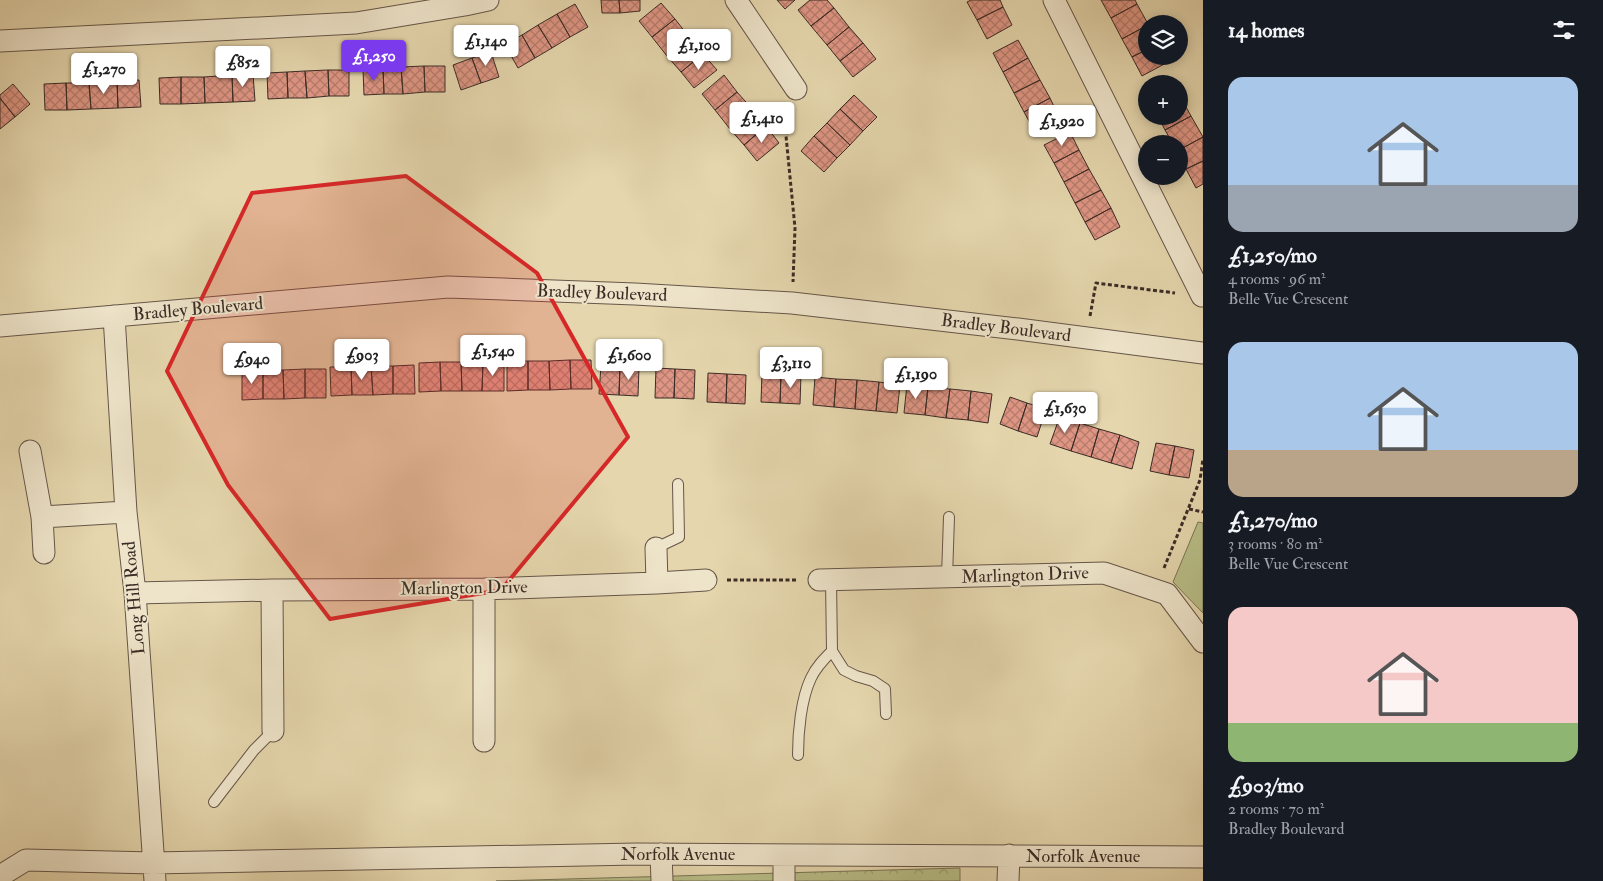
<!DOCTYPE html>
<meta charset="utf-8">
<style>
:root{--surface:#171b24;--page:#242831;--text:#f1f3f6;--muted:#9ea1a6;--accent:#7c3aed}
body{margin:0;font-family:"IM FELL Double Pica",serif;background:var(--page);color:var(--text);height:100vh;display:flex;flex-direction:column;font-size:19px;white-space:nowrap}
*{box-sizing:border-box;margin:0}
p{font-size:16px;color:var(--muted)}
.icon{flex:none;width:28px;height:28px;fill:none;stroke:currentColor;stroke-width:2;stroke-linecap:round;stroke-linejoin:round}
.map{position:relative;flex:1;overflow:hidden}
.details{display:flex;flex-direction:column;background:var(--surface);width:400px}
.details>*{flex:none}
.tools{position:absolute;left:1138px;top:15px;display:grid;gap:10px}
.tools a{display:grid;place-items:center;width:50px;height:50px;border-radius:50%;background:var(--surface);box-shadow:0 2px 12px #0003;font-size:25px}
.price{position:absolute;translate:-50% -42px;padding:0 11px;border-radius:5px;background:#fff;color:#222;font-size:16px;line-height:32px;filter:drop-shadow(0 1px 2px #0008)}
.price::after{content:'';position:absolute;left:50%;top:30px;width:15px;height:11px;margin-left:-8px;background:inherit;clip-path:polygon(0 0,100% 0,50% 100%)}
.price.on{background:var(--accent);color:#fff}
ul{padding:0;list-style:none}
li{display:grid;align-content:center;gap:10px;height:265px;padding:0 25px}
li span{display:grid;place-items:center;height:155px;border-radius:15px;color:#555}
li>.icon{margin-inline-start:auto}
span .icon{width:90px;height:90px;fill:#fffc;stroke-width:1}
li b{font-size:21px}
h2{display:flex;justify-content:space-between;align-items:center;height:60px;padding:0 25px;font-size:21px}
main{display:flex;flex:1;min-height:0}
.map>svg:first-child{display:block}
.green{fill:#b8bd87;stroke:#7a7456}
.park{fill:url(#park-crowns);stroke:#7a7456}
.building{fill:url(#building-cross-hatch);stroke:#3b2c26}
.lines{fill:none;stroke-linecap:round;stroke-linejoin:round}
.lane-casing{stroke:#665648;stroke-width:12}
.street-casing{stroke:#665648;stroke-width:23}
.path{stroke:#3b2c26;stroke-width:3;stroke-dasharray:4 2.5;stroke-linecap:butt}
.lane{stroke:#eee4ca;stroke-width:10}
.street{stroke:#eee4ca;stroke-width:21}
.marked{fill:#d62828;fill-opacity:0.2;stroke:#d62828;stroke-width:4;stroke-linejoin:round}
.labels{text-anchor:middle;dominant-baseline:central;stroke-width:4;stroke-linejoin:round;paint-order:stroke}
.street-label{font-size:18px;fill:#3b2c26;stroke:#eee4ca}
</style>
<main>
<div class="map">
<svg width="1203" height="881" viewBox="0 0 1203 881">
<defs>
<pattern id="park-crowns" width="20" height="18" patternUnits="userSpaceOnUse" patternTransform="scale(1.25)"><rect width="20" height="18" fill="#b8bd87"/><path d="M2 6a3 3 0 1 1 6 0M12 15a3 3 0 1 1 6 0" fill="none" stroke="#979a6e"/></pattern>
<pattern id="building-cross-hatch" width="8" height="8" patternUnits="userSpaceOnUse" patternTransform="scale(1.25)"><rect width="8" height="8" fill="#df9684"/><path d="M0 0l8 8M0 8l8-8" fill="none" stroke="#b67b6c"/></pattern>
</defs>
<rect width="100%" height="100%" fill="#e5d6ad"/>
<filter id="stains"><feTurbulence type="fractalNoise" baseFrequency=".004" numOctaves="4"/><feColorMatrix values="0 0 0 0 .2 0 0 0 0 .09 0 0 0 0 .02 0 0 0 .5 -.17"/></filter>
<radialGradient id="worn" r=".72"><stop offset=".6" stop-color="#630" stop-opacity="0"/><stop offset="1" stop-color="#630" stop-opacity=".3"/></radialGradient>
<!-- green -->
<path class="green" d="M1198,522L1203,523V613L1173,582Z"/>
<!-- park -->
<path class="park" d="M960,868V881H496Z"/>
<!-- building -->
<path class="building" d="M601,0H619L620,13H602Z
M619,0H640V11L620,13Z
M777,0H795L785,9Z
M810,0H827L834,8L811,26L798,10Z
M971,0H1000L1003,7L977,20L967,2Z
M1101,0H1135L1137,4L1111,18Z
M661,3L675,19L652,37L639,21Z
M575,4L588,27L570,37L557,14Z
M1137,4L1148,24L1146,26L1122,39L1111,18Z
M1003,7L1012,25L987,39L977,20Z
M834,8L849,27L827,45L811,26Z
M557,14L570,37L552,48L538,25Z
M675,19L690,38L667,56L652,37Z
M538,25L552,48L535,58L522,35Z
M1146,26V50L1132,57L1122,39Z
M849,27L863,43L840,61L827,45Z
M522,35L535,58L518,68L505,45Z
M690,38L703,54L681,72L667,56Z
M1018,40L1028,58L1003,72L993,53Z
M863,43L876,59L853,77L840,61Z
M1146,50V56H1165L1168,62L1142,76L1132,57Z
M491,52L499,77L481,83L472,58Z
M703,54L717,70L694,88L681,72Z
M472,58L481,83L461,90L453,65Z
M1028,58L1040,80L1014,93L1003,72Z
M424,66H445V92H425Z
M424,66L425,92L403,94L401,67Z
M401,67L403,94H384L383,68Z
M383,68L384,94L364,95L363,69Z
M328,70H349V96H329Z
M328,70L329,96L307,98L305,71Z
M305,71L307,98H288L287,72Z
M287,72L288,98L268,99L267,73Z
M253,74L255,101L233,102L232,75Z
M232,75L233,102L205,103L204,77Z
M724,75L737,92L715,110L702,94Z
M181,77H204L205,103L181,104Z
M181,77V104H160L159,78Z
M139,80L141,107L118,108L117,81Z
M1040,80L1050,98L1024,112L1014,93Z
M117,81L118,108L91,109L89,83Z
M66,83H89L91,109L67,110Z
M66,83L67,110H45L44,84Z
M13,84L30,104L15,117L0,98V95Z
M737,92L753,110L730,129L715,110Z
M854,95L877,117L863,131L840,109Z
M0,98L15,117L0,129Z
M1050,98L1059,117L1034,130L1024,112Z
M1181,98L1191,116L1165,130L1158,116H1179V99Z
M840,109L863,131L850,145L827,123Z
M753,110L766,126L744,145L730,129Z
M1191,116L1203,137L1179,150V144H1173L1165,130Z
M827,123L850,145L837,158L814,136Z
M766,126L779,143L757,161L744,145Z
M1070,132L1079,150L1054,163L1044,145Z
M814,136L837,158L824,172L801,151Z
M1203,137V161L1186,169L1179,155V150Z
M1079,150L1089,169L1064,182L1054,163Z
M1203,161V184L1196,188L1186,169Z
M1089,169L1101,190L1075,203L1064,182Z
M1101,190L1111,208L1085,222L1075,203Z
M1111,208L1120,227L1095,240L1085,222Z
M570,360H591L592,389H571Z
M570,360L571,389L550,390L549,361Z
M528,361H549L550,390H528Z
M528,361V390L507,391V362Z
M440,362H461L462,391H441Z
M440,362L441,391L419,392V363Z
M461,362H483L482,391H462Z
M483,362H504V391H482Z
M414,365L415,394H393V366Z
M601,365L620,366L619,395L599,394Z
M371,366H393V394L373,395Z
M371,366L373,395H352L351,367Z
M620,366L639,367L638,396L619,395Z
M330,367H351L352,395L331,396Z
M656,368L675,369L674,398H655Z
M305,369H326V398H305Z
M305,369V398L284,399L283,370Z
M675,369L695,370L694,399L674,398Z
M263,370H283L284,399H263Z
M263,370V399L242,400V371Z
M708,373L727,374L726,403L707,402Z
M762,373L781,374L780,403L761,402Z
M727,374L746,375L745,404L726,403Z
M781,374H801L800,404L780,403Z
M815,377L836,379L834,407L813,405Z
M836,379L857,380L855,409L834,407Z
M857,380L879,382L876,411L855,409Z
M879,382L900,385L897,413L876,411Z
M907,384L928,387L925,415L904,413Z
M928,387L950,389L946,418L925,415Z
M950,389L971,391L968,420L946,418Z
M971,391L992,394L988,423L968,420Z
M1010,397L1027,403L1018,431L1000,424Z
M1027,403L1046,409L1037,437L1018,431Z
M1060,416L1080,423L1071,451L1050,444Z
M1080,423L1099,429L1091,457L1071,451Z
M1099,429L1120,435L1111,463L1091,457Z
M1120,435L1139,442L1132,469L1111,463Z
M1156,443L1175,446L1169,475L1150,471Z
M1175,446L1194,450L1189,478L1169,475Z"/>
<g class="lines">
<defs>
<path id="lane" d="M656,548L679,537L678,484
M947,577L949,517
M831,580L832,651L844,670L856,676L873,681L885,689L886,714
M798,755C798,732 801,699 811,678C816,667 824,659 832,651
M214,802L254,750L273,731"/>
<path id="street" d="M736,0L796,89
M1054,0L1202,296
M0,41L356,23L465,5L488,0
M114,316L126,512L135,593L155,881
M0,326L448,287L635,294L792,303L1018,329L1203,353
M30,451L42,517L44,553
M42,517L126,512
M819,580L1104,573L1167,594L1203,642
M657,583L706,580
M272,590L273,731
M135,593L272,590L484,589L657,583L656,548
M484,741V589
M661,854L662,881
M0,876L26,860L153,863L637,854L1203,857
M784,881V855
M1008,881L1009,855"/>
</defs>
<!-- lane casing -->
<use href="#lane" class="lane-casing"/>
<!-- street casing -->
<use href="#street" class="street-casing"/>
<!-- path -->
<path class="path" d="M791,111L786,136L795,228L793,282
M1090,316L1096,283L1175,293
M1189,509L1203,512
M1164,568L1200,480L1203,459
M727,580H796"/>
<!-- lane -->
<use href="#lane" class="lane"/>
<!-- street -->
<use href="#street" class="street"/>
</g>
<!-- marked area -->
<path class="marked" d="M406,176L537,273L628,437L501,590L330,619L228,485L167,371L252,193Z"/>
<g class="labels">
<!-- street labels -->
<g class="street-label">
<text transform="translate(602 293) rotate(2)">Bradley Boulevard</text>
<text transform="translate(198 309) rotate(-5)">Bradley Boulevard</text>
<text transform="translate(1006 328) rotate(7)">Bradley Boulevard</text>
<text transform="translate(1025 575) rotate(-2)">Marlington Drive</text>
<text transform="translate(464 588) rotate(-1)">Marlington Drive</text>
<text transform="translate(134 598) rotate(-95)">Long Hill Road</text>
<text x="678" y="854">Norfolk Avenue</text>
<text x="1083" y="856">Norfolk Avenue</text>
</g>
</g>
<rect width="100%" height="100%" filter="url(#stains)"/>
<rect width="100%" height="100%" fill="url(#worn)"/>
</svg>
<div class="tools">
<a><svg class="icon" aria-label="layers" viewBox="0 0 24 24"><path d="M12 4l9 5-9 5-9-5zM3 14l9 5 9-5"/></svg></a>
<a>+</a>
<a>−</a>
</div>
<b class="price" style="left:486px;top:67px">£1,140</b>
<b class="price" style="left:699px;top:71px">£1,100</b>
<b class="price on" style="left:374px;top:82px">£1,250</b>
<b class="price" style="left:243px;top:88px">£852</b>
<b class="price" style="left:104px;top:95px">£1,270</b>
<b class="price" style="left:762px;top:144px">£1,410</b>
<b class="price" style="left:1062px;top:147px">£1,920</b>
<b class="price" style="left:493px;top:377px">£1,540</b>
<b class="price" style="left:362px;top:381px">£903</b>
<b class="price" style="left:629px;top:381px">£1,600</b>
<b class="price" style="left:252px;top:385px">£940</b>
<b class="price" style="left:791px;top:389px">£3,110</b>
<b class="price" style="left:916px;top:400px">£1,190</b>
<b class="price" style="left:1065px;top:434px">£1,630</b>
</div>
<section class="details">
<h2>14 homes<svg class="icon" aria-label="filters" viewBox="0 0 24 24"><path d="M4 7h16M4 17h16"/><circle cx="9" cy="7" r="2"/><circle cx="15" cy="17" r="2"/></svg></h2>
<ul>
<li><span style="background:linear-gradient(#a9c7e8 70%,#9aa5b1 0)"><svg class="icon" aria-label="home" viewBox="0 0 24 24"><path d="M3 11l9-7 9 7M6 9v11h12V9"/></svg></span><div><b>£1,250/mo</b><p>4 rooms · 96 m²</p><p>Belle Vue Crescent</p></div></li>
<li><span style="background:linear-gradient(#a9c7e8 70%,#b9a48a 0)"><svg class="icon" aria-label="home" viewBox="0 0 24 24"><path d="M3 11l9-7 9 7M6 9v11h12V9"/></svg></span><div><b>£1,270/mo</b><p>3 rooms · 80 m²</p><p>Belle Vue Crescent</p></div></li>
<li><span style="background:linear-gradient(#f6c9c9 75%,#8fb573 0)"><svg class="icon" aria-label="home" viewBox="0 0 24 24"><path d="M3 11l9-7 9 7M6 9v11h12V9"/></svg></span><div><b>£903/mo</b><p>2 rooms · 70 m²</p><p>Bradley Boulevard</p></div></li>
</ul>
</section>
</main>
